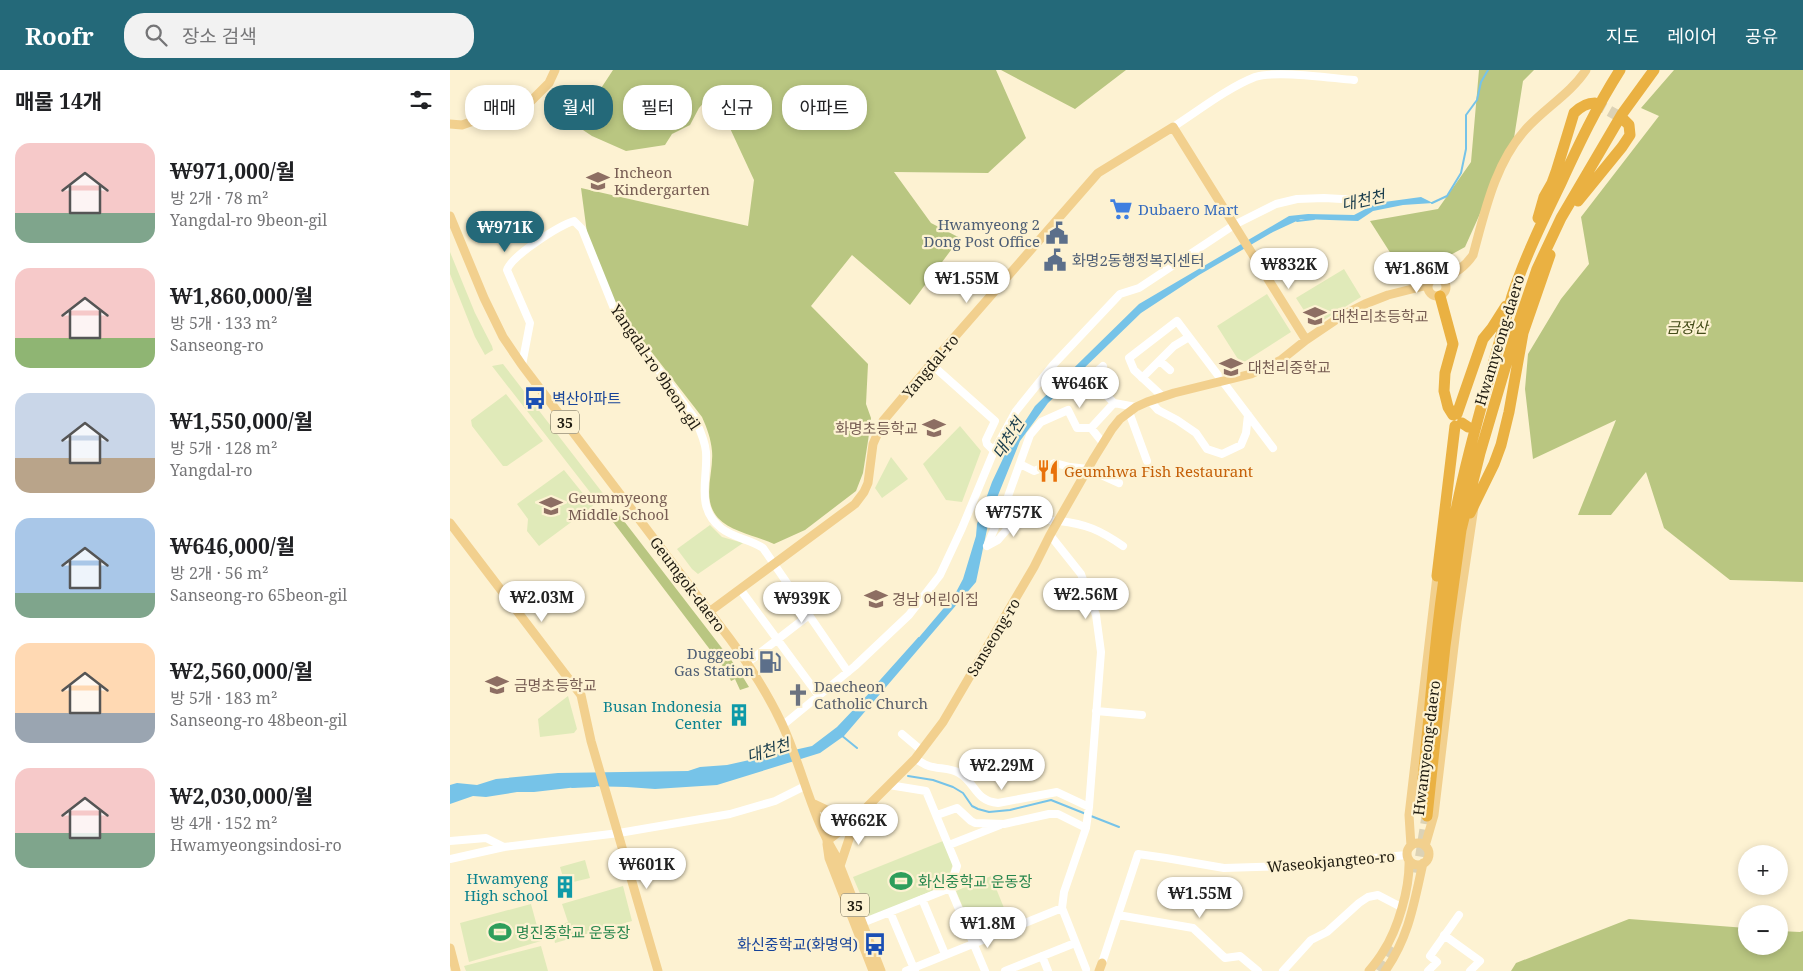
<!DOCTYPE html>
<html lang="ko">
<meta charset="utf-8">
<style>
:root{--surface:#fff;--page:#f2f2f2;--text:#202124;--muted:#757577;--accent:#246979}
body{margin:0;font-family:"Noto Serif","Noto Sans KR",serif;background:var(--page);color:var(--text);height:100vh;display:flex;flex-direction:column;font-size:19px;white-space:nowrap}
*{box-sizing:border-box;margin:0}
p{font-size:16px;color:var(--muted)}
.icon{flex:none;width:28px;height:28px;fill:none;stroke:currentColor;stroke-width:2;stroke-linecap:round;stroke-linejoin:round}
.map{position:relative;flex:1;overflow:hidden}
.side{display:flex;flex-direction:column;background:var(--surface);width:450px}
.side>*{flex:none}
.guide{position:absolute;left:15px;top:15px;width:475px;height:45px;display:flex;gap:10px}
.tools{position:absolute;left:1288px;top:775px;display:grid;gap:10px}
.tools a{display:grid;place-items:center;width:50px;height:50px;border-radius:50%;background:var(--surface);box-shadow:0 2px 8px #0003;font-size:25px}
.price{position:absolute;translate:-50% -42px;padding:0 11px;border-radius:18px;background:#fff;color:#222;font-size:16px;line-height:32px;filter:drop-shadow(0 1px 2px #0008)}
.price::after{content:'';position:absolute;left:50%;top:30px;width:15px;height:11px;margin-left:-8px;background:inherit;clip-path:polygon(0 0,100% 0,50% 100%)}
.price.active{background:var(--accent);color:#fff}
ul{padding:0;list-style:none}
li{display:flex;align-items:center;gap:15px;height:125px;padding:0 15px}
li span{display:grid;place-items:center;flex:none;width:140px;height:100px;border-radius:15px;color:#555}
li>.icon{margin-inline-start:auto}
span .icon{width:60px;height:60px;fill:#fffc;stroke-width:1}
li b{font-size:21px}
h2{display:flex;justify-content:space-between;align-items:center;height:60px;padding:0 15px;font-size:21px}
.chip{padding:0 18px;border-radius:20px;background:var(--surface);box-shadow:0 2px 8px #0003;font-size:18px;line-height:45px}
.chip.active{background:var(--accent);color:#fff}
header{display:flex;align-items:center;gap:30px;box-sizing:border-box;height:70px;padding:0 25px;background:var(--accent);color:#fff}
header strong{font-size:24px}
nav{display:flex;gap:28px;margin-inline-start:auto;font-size:18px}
.search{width:350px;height:45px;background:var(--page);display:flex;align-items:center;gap:12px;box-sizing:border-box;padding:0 18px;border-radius:20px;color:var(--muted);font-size:19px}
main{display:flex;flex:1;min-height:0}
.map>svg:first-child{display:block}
.green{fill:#e0eab9}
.forest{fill:#b9c681}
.water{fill:#76c3e8}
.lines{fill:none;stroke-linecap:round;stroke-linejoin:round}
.stream{stroke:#76c3e8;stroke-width:2}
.highway-tunnel{stroke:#dcd2b5;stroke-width:11;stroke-dasharray:11 5.5;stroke-linecap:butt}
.minor{stroke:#fff;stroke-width:8}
.major{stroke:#f2d08e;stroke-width:9}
.highway{stroke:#eab142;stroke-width:11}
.labels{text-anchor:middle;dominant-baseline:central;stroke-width:4.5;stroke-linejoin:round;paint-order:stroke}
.shield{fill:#fdf2d2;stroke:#625c4a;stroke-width:1}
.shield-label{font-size:14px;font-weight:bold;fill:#1f1b10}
.education-label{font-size:15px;fill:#785e54;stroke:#fdf2d2;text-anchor:start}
.shop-label{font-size:15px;fill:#366cbe;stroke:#fdf2d2;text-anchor:start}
.service-label{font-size:15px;fill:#4e5e75;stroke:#fdf2d2;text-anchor:end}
.park-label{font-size:15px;font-style:italic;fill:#444c19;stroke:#fdf2d2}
.street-label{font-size:15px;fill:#1f1b10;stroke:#fdf2d2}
.transit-label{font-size:15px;fill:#164399;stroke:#fdf2d2;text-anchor:start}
.food-label{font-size:15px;fill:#c56008;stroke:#fdf2d2;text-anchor:start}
.worship-label{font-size:15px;fill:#5b616d;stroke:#fdf2d2;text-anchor:start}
.culture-label{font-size:15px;fill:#0d838f;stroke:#fdf2d2;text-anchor:end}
.leisure-label{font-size:15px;fill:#27864d;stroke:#fdf2d2;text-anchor:start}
.water-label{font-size:16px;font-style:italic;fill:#193c4c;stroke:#fdf2d2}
</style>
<header>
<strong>Roofr</strong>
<div class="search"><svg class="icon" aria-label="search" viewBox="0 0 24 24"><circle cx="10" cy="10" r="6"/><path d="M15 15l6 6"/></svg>장소 검색</div>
<nav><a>지도</a><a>레이어</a><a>공유</a></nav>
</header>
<main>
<section class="side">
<h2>매물 14개<svg class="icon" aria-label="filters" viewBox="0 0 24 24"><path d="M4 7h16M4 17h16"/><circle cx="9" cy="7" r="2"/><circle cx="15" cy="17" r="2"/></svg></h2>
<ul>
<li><span style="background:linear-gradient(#f6c9c9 70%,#7fa58c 0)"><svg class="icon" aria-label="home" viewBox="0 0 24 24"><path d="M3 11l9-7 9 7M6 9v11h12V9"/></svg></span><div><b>₩971,000/월</b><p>방 2개 · 78 m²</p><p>Yangdal-ro 9beon-gil</p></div></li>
<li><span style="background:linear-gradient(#f6c9c9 70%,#8fb573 0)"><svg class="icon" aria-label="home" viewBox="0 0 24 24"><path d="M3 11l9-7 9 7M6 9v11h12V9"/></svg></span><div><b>₩1,860,000/월</b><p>방 5개 · 133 m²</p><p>Sanseong-ro</p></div></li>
<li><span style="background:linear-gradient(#c9d6e8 65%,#b9a48a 0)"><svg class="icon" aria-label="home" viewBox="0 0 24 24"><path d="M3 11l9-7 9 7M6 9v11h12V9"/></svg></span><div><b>₩1,550,000/월</b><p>방 5개 · 128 m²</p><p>Yangdal-ro</p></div></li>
<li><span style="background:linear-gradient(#a9c7e8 75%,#7fa58c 0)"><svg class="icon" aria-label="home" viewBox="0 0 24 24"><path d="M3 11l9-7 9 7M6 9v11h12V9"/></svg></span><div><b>₩646,000/월</b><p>방 2개 · 56 m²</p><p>Sanseong-ro 65beon-gil</p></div></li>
<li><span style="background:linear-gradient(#ffd9b3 70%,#9aa5b1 0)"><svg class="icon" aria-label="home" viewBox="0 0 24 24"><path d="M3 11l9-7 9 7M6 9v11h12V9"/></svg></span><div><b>₩2,560,000/월</b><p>방 5개 · 183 m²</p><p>Sanseong-ro 48beon-gil</p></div></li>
<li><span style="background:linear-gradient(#f6c9c9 65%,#7fa58c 0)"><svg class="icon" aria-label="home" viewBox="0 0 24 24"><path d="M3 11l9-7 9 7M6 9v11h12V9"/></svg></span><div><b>₩2,030,000/월</b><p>방 4개 · 152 m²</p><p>Hwamyeongsindosi-ro</p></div></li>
</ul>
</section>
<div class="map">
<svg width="1353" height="901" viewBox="0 0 1353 901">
<rect width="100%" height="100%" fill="#fdf2d2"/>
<!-- green -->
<path class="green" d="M0,182L25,243L42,276L43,280L35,285L25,267L0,204Z
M894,199L911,227L864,256L846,228Z
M817,224L841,262L791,294L767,256Z
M53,294L155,426L156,431L150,435L42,296Z
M56,324L93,371L57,396H53L22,356L21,350Z
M510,356L531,381L512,432L496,430L473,394Z
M441,387L458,409L432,428L425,418Z
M114,400L143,436L89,476L77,461L78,449L67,434Z
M260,455L272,467L293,473L248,504L242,499L227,479Z
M118,626L127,659L124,663L90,667L88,649Z
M493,771L503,794L496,815L420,847L403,807Z
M135,790L140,808L115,814L110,797Z
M541,806L554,838L540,844L546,860L530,867L523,861L506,821Z
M173,816L182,851L105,873L102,858L118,852L112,834Z
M81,834L91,871L19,892L10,853Z
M91,876L98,901H16L14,896Z"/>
<!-- forest -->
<path class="forest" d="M163,0H546L576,68L538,103L444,102L481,153L510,168L460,235L402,185L361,236L418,294L416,334L421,348L420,358L413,403L406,421L355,460L324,474C307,466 281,462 268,448C251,429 264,403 262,381C261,369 257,358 252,347L166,236L137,163L131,118L298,156L304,110L278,54L258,28L249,38L240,55L222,64L215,75L176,81L142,66L133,60L114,54L124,37L133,48L140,43V35Z
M551,0H676L625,39Z
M1029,0H1084L1073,11L1064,68L1015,177L957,209L920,151L988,139L1021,92Z
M1224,0H1353V512L1280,510L1214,458L1196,402L1161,445H1128L1166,350L1083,389L1075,319L1078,284L1111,229L1139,194L1131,147L1209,46L1191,38Z
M159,438L167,442L288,599L299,617L290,620L285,609L281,611L277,602L154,440Z
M1179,849L1296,858V876H1329V861L1350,862L1353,861V901H1061L1066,893Z"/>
<!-- water -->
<path class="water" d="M971,127L983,133L953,135L923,141L908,151L851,149L823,162L749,205L691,243L598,333L570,371L540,445L526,512L394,666L370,683L267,715L205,719L177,717L136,716L84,722H67L36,727L23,726L0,734V715L7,713L27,715L46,709L108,703L238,701L250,697L277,695L362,676L387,657L443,598L504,526L513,509L526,466L527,454L542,412L558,378L585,336L689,234L839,146L858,144L904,145L927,133Z"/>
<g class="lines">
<!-- stream -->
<path class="stream" d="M982,133L997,126L1011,103L1016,79V45L1027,30L1031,12L1038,0
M847,151L864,149
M427,615L469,568
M391,665L407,678
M458,706L483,710L503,717L513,723L522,736L528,739L539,742L560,740L601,730L636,744
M122,717L145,716
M641,746L669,757"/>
<!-- highway-tunnel -->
<path class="highway-tunnel" d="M1145,33L1172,48
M968,803L977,746
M929,901L944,877"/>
<!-- minor -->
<path class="minor" d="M723,57C748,41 777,18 805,7C827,0 879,8 904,10
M710,291L720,300
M481,294L545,351L536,370L537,374L544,381
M72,295L80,253L57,200C61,186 110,155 124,151L132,159L165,241L245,349C250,360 255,370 256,382C258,410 245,437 271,458C283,468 300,469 313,478L398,602
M653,296L639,308L664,333
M692,308L724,276L739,267
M712,326L684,300L679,288L727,251L823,378
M700,331L708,340L727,350L746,363L757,379L772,384L791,375L796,363L798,345
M679,342L697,391
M641,358L653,373
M570,394L584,401L605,393L620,397L638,399L669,413
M556,432L607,453
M609,451C636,454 650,460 673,476
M600,465L631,504L646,545L651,582L639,737L636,758
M537,476L556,432L580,365L591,352L618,340L627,358H641L664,333L686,337
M537,476L548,470L574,439
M290,519L369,626
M297,593L359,545
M646,641L692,645
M333,655L405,596L459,545L490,505L512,458L544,381L566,341L603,295L670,224L689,218L784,155L826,134L847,129L874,128L909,130
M452,664L471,680
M465,689C470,691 474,695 479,696C488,699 501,698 509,703C526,713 525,731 548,733L607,722L639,737
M439,715L476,721L507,796L500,818L535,901
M487,745L507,738L521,751L525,753L554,754L599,744H608L636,758L614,822L612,838L636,899
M0,771L36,768L54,777
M499,775L550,755
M0,789L54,777L169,763L280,744L325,731L355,716
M472,829L495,884
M440,842L465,901
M668,845L743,858L775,888L790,886L808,901
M412,853L500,818
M994,865L1030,891L1020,901
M592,886L598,901
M652,893L688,784L716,788L774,798L836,796L957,785
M456,901L612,838
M555,901L625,873
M833,901L861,870L877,862L909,833L918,827L928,825L951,837
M978,901L987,892L980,886L1009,845"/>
<!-- major -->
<path class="major" d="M0,54L12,55L81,31L99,13L105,0
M0,146L34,228L53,267L72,295L280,569C300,596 318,624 332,654C352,697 361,745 386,786L431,901
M978 217a9 9 0 1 1 18 0a9 9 0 1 1-18 0Z
M992,210C1005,203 1015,197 1023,185C1035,141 1045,93 1076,59C1095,38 1121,23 1136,0
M0,453L131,625L141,671L208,901
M259,542L405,434L414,422L418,413L423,374L433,351L481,294L648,103L723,57L856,270
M362,733L379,741L406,748L390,796
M377,771L403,751L465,689L493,652L584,497L600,465L644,388L662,359L670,349L686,337L697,332L724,323L801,304L831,290L856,270L893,245L915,234L938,225L978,215
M957 784a11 11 0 1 1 22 0a11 11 0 1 1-22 0Z
M377,774L379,788L423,901
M961,776L959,745L987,506
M975,776L984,745L1007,551L1024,437
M0,878L6,901
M649,901L652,893
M919,901C924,895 929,889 933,882C948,859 960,818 959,790
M935,901C959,867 964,833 973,793"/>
<!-- highway -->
<path class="highway" d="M1128,131L1172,77L1180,65L1179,55L1172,48
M1088,148L1094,127L1102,113L1106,102L1124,43C1130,37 1136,33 1145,33
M990,226L1003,274L995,303L994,321L998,337L1003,345
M1007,344L1033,269L1042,258L1056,236
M1012,353L1018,357
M1020,443L1044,394L1051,375L1059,342L1073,263L1100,185
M987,506L1005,356
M973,709C981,631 986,549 1000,472C1014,389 1040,308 1062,226C1075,187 1093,150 1111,113C1129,74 1147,36 1170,0
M977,746L995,576L1011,460L1030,383L1066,261L1087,199L1111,148L1172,44L1204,0"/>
</g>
<!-- icons -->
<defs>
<symbol id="school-bare" viewBox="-9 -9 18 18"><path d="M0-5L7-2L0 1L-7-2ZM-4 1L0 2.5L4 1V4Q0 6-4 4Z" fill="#8d6e63" stroke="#fdf2d2" stroke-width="2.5" paint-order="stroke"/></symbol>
<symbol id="supermarket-bare" viewBox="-9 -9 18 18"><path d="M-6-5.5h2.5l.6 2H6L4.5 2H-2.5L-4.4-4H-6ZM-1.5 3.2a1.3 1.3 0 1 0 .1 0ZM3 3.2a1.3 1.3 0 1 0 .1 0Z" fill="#3f7fe0" stroke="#fdf2d2" stroke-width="2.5" paint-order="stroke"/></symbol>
<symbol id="civic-bare" viewBox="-9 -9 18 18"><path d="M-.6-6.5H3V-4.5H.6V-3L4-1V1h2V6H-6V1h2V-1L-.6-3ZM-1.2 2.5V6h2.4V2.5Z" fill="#5c6f8a" stroke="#fdf2d2" stroke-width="2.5" paint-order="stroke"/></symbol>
<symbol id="bus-bare" viewBox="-9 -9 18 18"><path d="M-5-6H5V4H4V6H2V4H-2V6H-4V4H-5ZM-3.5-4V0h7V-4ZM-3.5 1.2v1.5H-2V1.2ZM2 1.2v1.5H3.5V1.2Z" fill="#1a4fb4" stroke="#fdf2d2" stroke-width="2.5" paint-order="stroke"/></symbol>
<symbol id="restaurant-bare" viewBox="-9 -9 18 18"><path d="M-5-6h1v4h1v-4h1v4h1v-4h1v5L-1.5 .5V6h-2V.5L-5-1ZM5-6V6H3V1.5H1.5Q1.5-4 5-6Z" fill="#e8710a" stroke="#fdf2d2" stroke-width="2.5" paint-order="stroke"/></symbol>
<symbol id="fuel-bare" viewBox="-9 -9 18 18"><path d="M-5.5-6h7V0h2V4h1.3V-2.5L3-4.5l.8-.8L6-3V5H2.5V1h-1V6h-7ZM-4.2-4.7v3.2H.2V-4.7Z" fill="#5c6f8a" stroke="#fdf2d2" stroke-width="2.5" paint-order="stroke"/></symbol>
<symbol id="church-bare" viewBox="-9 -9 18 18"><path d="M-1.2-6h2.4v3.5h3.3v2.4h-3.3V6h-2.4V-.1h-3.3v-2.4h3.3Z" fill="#6b7280" stroke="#fdf2d2" stroke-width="2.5" paint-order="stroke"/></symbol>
<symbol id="building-bare" viewBox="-9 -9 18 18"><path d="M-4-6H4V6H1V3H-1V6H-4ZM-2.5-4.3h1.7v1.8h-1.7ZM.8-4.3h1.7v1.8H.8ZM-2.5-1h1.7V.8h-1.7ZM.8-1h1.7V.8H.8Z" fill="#0f9aa8" stroke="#fdf2d2" stroke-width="2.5" paint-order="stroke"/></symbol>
<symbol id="stadium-bare" viewBox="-9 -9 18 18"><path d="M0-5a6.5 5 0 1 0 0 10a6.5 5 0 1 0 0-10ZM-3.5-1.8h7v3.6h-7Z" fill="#2e9e5b" stroke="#fdf2d2" stroke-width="2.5" paint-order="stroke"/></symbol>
</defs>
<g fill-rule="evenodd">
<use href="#school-bare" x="132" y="95" width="32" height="32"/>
<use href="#supermarket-bare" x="655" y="123" width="32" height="32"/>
<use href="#civic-bare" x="591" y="147" width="32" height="32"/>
<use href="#civic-bare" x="589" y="174" width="32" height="32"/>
<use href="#school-bare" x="849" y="230" width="32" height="32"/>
<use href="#school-bare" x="765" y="281" width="32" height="32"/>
<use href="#bus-bare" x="69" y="312" width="32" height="32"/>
<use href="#school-bare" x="468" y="342" width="32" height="32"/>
<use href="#restaurant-bare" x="582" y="385" width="32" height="32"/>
<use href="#school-bare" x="85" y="420" width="32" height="32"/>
<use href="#school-bare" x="410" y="513" width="32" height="32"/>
<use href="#fuel-bare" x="304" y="576" width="32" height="32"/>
<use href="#school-bare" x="31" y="599" width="32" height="32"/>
<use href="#church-bare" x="332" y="609" width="32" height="32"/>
<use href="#building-bare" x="273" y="629" width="32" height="32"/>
<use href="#stadium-bare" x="435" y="795" width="32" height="32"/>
<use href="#building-bare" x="99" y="801" width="32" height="32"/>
<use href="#stadium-bare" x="34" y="846" width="32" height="32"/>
<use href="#bus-bare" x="409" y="858" width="32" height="32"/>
</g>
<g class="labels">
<!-- shield labels -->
<g class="shield">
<rect x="101" y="340.5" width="28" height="23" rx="4"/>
<rect x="391" y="823.5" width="28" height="23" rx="4"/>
</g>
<g class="shield-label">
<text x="115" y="352">35</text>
<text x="405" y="835">35</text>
</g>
<!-- education labels -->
<g class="education-label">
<text x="164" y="102">Incheon<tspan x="164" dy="17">Kindergarten</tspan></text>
<text x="882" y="246">대천리초등학교</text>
<text x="798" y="297">대천리중학교</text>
<text x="468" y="358" text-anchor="end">화명초등학교</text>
<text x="118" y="427">Geummyeong<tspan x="118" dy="17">Middle School</tspan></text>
<text x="442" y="529">경남 어린이집</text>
<text x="64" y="615">금명초등학교</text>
</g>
<!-- shop labels -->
<g class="shop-label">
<text x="688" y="139">Dubaero Mart</text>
</g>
<!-- service labels -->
<g class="service-label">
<text x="590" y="154">Hwamyeong 2<tspan x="590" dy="17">Dong Post Office</tspan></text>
<text x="622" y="190" text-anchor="start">화명2동행정복지센터</text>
<text x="304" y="583">Duggeobi<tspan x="304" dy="17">Gas Station</tspan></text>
</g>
<!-- park labels -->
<g class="park-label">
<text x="1237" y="257">금정산</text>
</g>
<!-- street labels -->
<g class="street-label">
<text transform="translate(1049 270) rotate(-73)">Hwamyeong-daero</text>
<text transform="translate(480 296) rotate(-50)">Yangdal-ro</text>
<text transform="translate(206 297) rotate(56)">Yangdal-ro 9beon-gil</text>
<text transform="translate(238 514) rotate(53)">Geumgok-daero</text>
<text transform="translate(543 567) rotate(-59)">Sanseong-ro</text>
<text transform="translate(976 678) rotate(-83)">Hwamyeong-daero</text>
<text transform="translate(881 791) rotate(-5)">Waseokjangteo-ro</text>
</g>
<!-- transit labels -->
<g class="transit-label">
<text x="102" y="328">벽산아파트</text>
<text x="408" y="874" text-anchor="end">화신중학교(화명역)</text>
</g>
<!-- food labels -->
<g class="food-label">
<text x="614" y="401">Geumhwa Fish Restaurant</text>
</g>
<!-- worship labels -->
<g class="worship-label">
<text x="364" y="616">Daecheon<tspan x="364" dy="17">Catholic Church</tspan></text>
</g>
<!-- culture labels -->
<g class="culture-label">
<text x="272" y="636">Busan Indonesia<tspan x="272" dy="17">Center</tspan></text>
<text x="98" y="808">Hwamyeng<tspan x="98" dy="17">High school</tspan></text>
</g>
<!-- leisure labels -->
<g class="leisure-label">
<text x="468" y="811">화신중학교 운동장</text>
<text x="66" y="862">명진중학교 운동장</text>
</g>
<!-- water labels -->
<g class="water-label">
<text transform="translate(913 130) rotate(-13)">대천천</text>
<text transform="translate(558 368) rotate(-58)">대천천</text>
<text transform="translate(318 680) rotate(-17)">대천천</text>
</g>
</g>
</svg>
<div class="tools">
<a>+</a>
<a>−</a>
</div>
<b class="price active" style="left:55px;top:183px">₩971K</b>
<b class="price" style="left:839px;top:220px">₩832K</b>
<b class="price" style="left:967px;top:224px">₩1.86M</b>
<b class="price" style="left:517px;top:234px">₩1.55M</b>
<b class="price" style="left:630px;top:339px">₩646K</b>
<b class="price" style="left:564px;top:468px">₩757K</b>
<b class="price" style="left:636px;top:550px">₩2.56M</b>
<b class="price" style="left:92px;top:553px">₩2.03M</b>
<b class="price" style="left:352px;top:554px">₩939K</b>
<b class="price" style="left:552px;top:721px">₩2.29M</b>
<b class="price" style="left:409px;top:776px">₩662K</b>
<b class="price" style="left:197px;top:820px">₩601K</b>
<b class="price" style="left:750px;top:849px">₩1.55M</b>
<b class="price" style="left:538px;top:879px">₩1.8M</b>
<div class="guide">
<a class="chip">매매</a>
<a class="chip active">월세</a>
<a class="chip">필터</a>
<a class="chip">신규</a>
<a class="chip">아파트</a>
</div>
</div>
</main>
